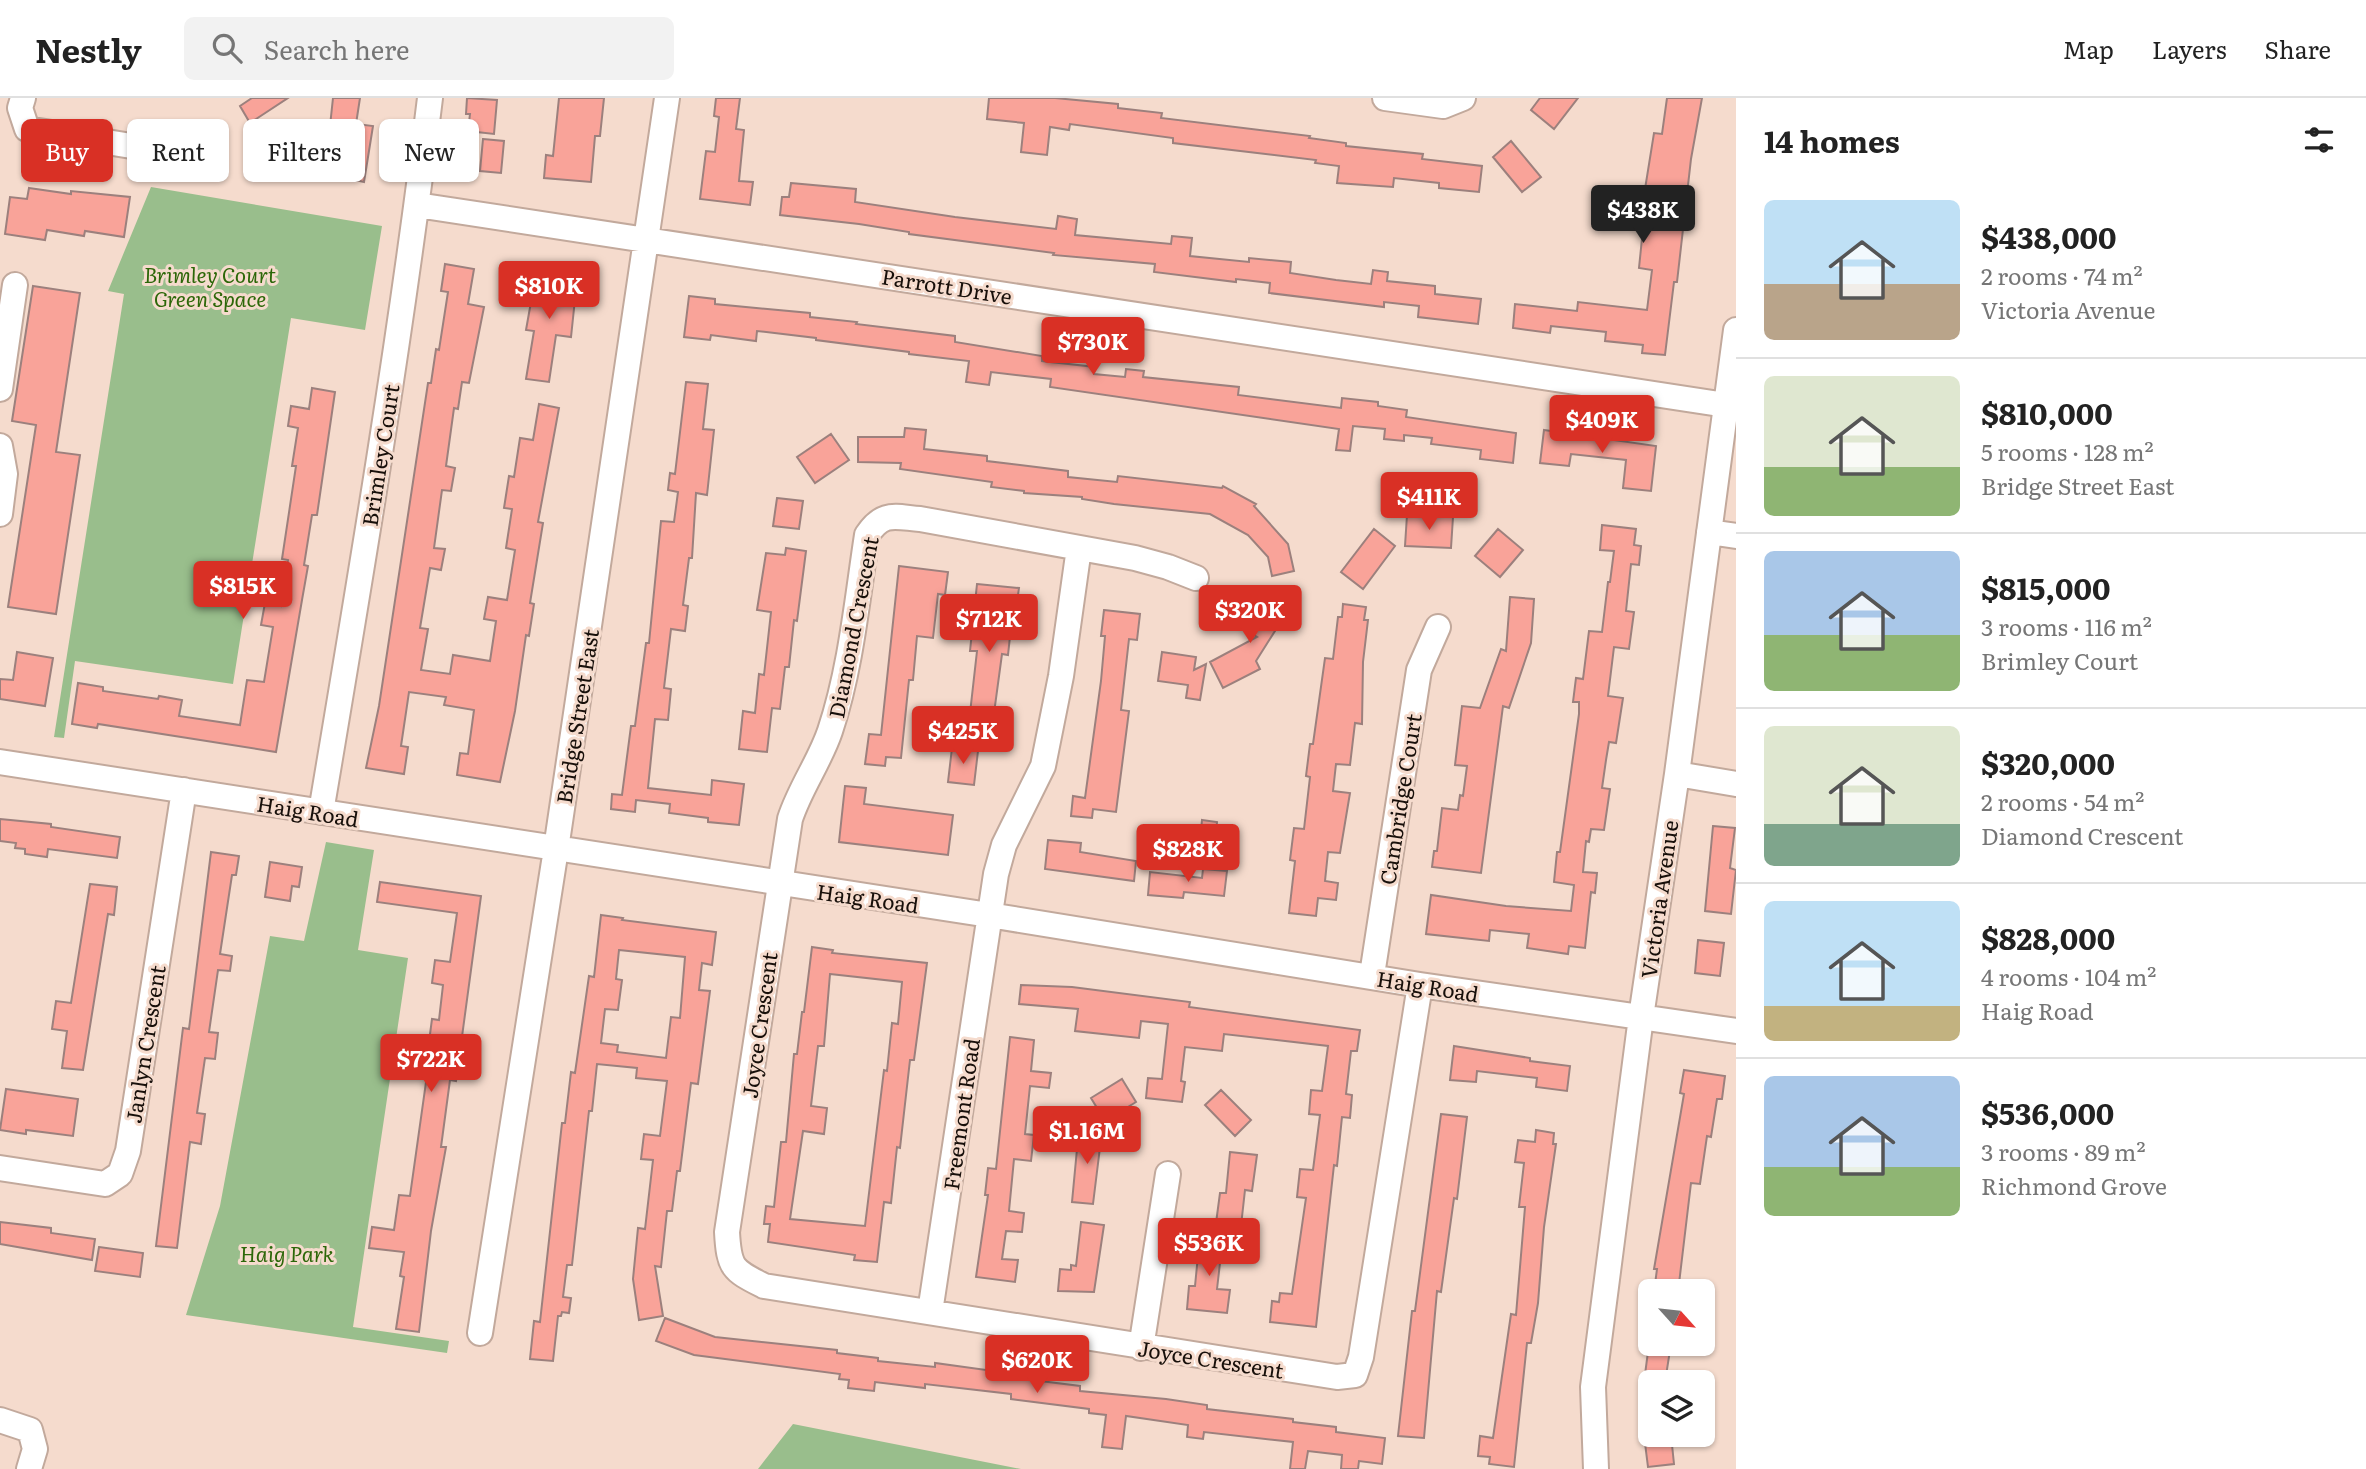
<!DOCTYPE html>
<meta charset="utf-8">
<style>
:root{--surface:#fff;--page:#f2f2f2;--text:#222;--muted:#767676;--line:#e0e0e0;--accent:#d93025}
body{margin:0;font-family:Literata,serif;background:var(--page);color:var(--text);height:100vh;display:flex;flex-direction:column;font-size:26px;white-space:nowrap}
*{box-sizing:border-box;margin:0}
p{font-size:23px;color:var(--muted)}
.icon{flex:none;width:38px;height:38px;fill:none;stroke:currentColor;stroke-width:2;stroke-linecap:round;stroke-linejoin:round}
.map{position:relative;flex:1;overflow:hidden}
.panel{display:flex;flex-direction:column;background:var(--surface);width:630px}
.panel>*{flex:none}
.top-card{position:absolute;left:21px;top:21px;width:665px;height:63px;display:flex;gap:14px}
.needle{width:46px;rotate:117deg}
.controls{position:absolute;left:1638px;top:1181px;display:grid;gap:14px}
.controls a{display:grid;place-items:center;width:77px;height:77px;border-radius:10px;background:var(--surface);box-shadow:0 2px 5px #0004;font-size:35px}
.price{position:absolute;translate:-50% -60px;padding:0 16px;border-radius:7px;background:var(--accent);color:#fff;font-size:23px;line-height:46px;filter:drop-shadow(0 2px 4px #0008)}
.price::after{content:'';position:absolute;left:50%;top:42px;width:21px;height:16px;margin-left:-10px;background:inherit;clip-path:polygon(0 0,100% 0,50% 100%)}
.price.current{background:#222;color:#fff}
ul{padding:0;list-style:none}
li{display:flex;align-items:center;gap:21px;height:175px;padding:0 28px}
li+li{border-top:2px solid var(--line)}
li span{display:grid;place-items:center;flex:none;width:196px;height:140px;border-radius:10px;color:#555}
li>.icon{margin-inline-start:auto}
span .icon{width:84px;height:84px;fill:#fffc;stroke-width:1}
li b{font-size:30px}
h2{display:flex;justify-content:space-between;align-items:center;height:84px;padding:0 28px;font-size:30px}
.chip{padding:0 24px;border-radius:10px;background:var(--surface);box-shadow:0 2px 5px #0004;font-size:24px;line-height:63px}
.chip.current{background:var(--accent);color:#fff}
header{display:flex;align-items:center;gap:42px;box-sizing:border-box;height:98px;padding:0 35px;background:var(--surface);border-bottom:2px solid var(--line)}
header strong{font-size:33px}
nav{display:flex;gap:38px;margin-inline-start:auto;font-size:24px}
.search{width:490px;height:63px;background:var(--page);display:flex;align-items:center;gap:18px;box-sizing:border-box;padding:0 24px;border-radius:10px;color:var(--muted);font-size:26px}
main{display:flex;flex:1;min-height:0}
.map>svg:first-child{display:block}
.green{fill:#99be8c}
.building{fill:#f9a399;stroke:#9c807d;stroke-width:2;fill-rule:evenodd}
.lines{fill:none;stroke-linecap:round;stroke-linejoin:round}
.minor-casing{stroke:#c2a99c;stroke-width:28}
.minor{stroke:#fff;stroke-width:24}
.labels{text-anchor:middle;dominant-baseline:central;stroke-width:6;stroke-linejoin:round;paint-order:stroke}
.park-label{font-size:21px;font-style:italic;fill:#2c6708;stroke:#f5dbcd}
.street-label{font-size:21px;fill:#170f0a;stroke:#f5dbcd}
</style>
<header>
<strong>Nestly</strong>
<div class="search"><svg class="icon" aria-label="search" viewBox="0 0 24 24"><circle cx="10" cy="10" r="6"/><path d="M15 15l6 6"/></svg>Search here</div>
<nav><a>Map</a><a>Layers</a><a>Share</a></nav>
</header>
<main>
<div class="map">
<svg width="1736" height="1371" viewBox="0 0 1736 1371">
<rect width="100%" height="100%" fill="#f5dbcd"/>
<!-- green -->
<path class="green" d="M151,89L382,128L365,232L291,220L233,586L75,563L64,640L54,639L124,196L108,193Z
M326,744L374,752L358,852L408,860L353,1229L449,1243L447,1255L186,1217L220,1108L270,838L304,843Z
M793,1326L1021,1371H758Z"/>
<!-- building -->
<path class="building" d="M252,0H288L250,25L240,8Z
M333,0H360L356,26L373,28L364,84L325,75Z
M467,0L497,2L494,36L468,33L470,16H466Z
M559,0H604L600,38H595L591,84L544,80L546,57L553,58Z
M716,0H740L736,31L744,32L739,83L753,84L750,107L700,101L706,53L715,54L719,19L714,18Z
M989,0H1055L1118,6V10L1162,15L1161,20L1310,38L1309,40L1346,45V48L1423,56L1422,61L1482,68L1479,94L1439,90V85L1394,80L1393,89L1337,85L1339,68L1315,65L1316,62L1173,45V40L1070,26L1069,32L1050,29L1047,57L1021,54L1024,25L987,21Z
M1540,0H1578L1554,31L1531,12Z
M1667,0H1702L1691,61L1677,184H1674L1665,257L1642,255L1643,247L1605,243L1606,234L1551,228L1550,235L1513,230L1515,206L1577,213L1578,204L1647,212L1652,172L1639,170L1647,91H1645L1654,35L1662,36Z
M259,28L289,33L283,70L254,65Z
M483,41L504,43L501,75L480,73Z
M1511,43L1541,79L1522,94L1493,59Z
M791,85L856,91L855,104L955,119L1056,131L1058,118L1077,121L1075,137L1171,146L1172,138L1192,140L1190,158L1249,164V160L1291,164L1290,175L1336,182L1371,186L1373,172L1388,174L1387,183L1435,188V196L1481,201L1478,226L1418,219L1419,208L1384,204V209L1269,195L1270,185L1236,181V184L1154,174L1155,166L1053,157L1054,155L909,136V134L859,126L780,117L782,99H789Z
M29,90L71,96V93L130,99L124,139L85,133L84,138L47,132L45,142L5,136L10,99L27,101Z
M445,166L474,171L468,206L484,209L469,285L462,284L458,311L454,310L446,368L455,370L451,393L442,392L434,450L445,451L441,472L430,470L420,530L428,531L421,572L450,576L453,557L490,563L496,523L484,521L488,499L507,502L515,452L506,450L512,411L504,410L509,378L514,379L520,340L533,342L539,306L559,310L538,424L543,425L530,505L534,506L529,538L526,537L515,613L500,684L457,677L460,655L468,656L474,612L444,607L446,599L409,594L401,648L408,649L404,676L366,670L379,608L428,285H431L436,251L439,252L448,194L441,193Z
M536,176L577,182L571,239L556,237L549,284L526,281L534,233L526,232Z
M33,188L80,195L56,354L80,357L56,516L8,509L36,327L12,323Z
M689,198L715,201V206L810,215V219L857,224L856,226L955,238V244L1042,258V263L1095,269L1094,276L1125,279L1126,271L1144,273L1143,279L1239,289L1238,297L1341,310L1342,300L1378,304V308L1407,312L1406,319L1516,335L1513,365L1480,361L1481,352L1431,346L1432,340L1404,337V343L1384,341L1385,331L1353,328L1350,353L1336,352L1339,331L1050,289L1051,281L991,274L989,287L966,284L969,263L909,256V254L816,242V240L757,233L756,243L711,237L710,242L684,239Z
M686,284L708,286L703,331L714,332L707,397L696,395L692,460H689L683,507L688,508L685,533L671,531L664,590L671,591L668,622L655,621L648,690L711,697L712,682L744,686L739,727L708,724V720L669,715L670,706L636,702L635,714L611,711L612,696L622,697L631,628H635L646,545H649L661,423L674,424L678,394L668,392L670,375L675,376Z
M312,290L335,294L317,417H312L304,467L308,468L302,502L276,654L98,626L97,630L72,626L78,585L103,589V593L158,601L159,598L182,602L179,618L240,627L247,582L264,584L273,529L261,527L265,505L281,508L288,462L282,461L296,368H292L298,330L288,328L291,308L309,311Z
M905,330L926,332L924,351L987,358V363L1068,373V379L1117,384L1118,378L1222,390L1223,388L1256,406L1254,408L1288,446L1294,473L1272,478L1268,459L1248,437L1210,416L1114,406L1082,401V399L1024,395V393L991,389L992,384L900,371L901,365L858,364V339H904Z
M1544,332L1656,348L1651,393L1623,390L1626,362L1571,356L1569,368L1540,365Z
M831,336L849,362L815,385L797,359Z
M777,400L803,403L799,431L773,428Z
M1407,417L1453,419L1451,450L1405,448Z
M1602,427L1636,431L1634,447L1641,448L1639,467L1631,466L1626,513L1634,514L1629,551L1614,549L1608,598L1623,600L1616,645L1609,644L1606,662L1602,690L1610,691L1604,732L1591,731L1589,744L1586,743L1583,774L1597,775L1595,795L1591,794L1585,850L1569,848L1568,856L1527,850L1529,836L1490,832L1489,843L1426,836L1431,797L1506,808L1571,813L1574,787L1554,784L1557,754H1560L1579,616V604H1573L1576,580L1583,581L1589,533L1602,534L1608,484H1610L1614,453L1600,452Z
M1374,431L1395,448L1363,491L1341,474Z
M1498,431L1523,452L1500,479L1475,458Z
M786,450L806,453L797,523L794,522L789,569H785L780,611L772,610L767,654L739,651L743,613L755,615L759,576L764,577L771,514L757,512L766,455L785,457Z
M899,468L948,474L945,497L938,496L933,540L917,538L913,582H909L901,660L886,659L885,668L865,666L869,636L881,637Z
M977,486L1019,490L1016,511H1013L1008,557L1002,556L990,645L967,642L977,553H970Z
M1265,499L1287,514L1256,563L1260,571L1223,590L1210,564L1257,539L1244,531Z
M1510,499L1534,501L1531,545L1509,610L1503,608L1481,775L1432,769L1434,753H1437L1442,710L1458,712L1460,697L1463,698L1467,668L1455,667L1462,608L1480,610L1501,551L1506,553Z
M1343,506L1366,509L1364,522H1368L1363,564L1362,626L1355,625L1350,667L1336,666L1333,693L1350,695L1340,755L1328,754L1325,783L1338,785L1336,802L1318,800L1316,818L1289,815L1295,763L1290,762L1294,730L1304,731L1310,679L1306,678L1310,646H1313L1325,560L1333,561L1338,519H1342Z
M1104,512L1140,516L1137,542L1129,541L1121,612L1129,613L1116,714L1093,711L1092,720L1071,718L1073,698L1085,700L1101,583L1105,538H1101Z
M17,554L53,560L45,608L0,601V581L13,582Z
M1162,554L1196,559L1194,572L1206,566L1200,602L1186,600L1188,587L1158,583Z
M952,650L978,653L974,687L948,684Z
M845,688L866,690L864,706L953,717L948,757L839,744Z
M0,721L51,726V729L120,739L117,760L48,751L47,759L25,756V751L15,750L16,745L0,743Z
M1202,722L1217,724L1215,745L1200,744Z
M1713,728L1735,730L1730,770L1736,772L1731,816L1705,813Z
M1048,742L1081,745L1080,754L1136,763L1134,783L1045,771Z
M211,754L239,758L236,777H232L220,856L232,858L230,873L218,872L209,934L218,935L215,961L205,960L197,1015L205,1016L201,1046L190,1044L177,1150L156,1148L183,930L189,931Z
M270,764L302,769L299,789L292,788L290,803L265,799Z
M1203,771L1227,773L1224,798L1184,794L1183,800L1148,797L1150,774L1202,780Z
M380,784L481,798L456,983L450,982L441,1049H446L431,1133L419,1234L396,1231L404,1179L400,1178L404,1154L369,1150L372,1129L394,1132L399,1097L410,1098L428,970L417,969L421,943L429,944L432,921L439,922L443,887L432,885L435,862L450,864L457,815L377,804Z
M90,786L117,789L114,817L108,816L83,972L62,970L67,933L52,931L56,903L71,905Z
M601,817L623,820L622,822L716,834L712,867L702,865L699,892L710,893L698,986L691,985L680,1073H677L672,1113H667L661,1169L655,1168L663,1218L639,1222L633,1181L638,1130L645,1131L653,1062L641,1061L644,1036L660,1038L667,983L636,980L637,970L597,966L592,1013H589L572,1167H567L563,1199L571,1200L569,1215L562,1214L561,1218H558L553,1263L530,1261L534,1223L540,1224L562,1025H565L571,974L575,975L589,878L594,879ZM619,852L685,859L680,920L671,919L666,960L617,954L618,947L601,945L605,911L618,912L622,882L616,881Z
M1698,842L1724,845L1720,878L1695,875Z
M812,849L833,852L832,855L927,865L914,962H910L900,1050L897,1049L891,1105L884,1104L877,1164L854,1162L855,1157L768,1144L770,1126H764L766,1108L774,1109L781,1044H786L794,956H797L802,914H804ZM830,876L902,884L898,926L892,925L887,973L884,972L865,1128L790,1121L803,1033L824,1036L827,1010L811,1008L818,948H824Z
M1021,887L1072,889L1190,904L1189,909L1360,932L1357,953H1351L1346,996L1352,997L1350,1020L1342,1019L1337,1068L1334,1067L1316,1229L1270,1224L1272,1203L1279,1204L1280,1195L1292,1196L1306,1100L1297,1099L1300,1071L1313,1072L1320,1017L1309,1016L1311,992L1322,993L1328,948L1224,936L1222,953L1185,949L1181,983L1185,984L1182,1004L1146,1000L1148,980L1162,981L1168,926L1141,923L1139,940L1075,933L1078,911L1019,906Z
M1010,939L1034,942L1031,973L1051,975L1049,990L1030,988L1025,1036L1034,1037L1031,1063L1014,1061L1009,1113L1024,1115L1022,1134L1006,1133L1002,1161L1018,1162L1015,1184L976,1179L988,1097H985L988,1070L996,1071Z
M1454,948L1530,960V963L1570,968L1567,993L1536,989L1537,980L1477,973L1476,984L1450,982Z
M1684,972L1725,978L1722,1001H1717L1711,1039L1707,1038L1700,1086L1691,1085L1678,1194H1654L1657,1171H1654L1684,996L1680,995Z
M1122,981L1136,1004L1105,1023L1091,1000Z
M6,991L78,1001L73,1038L26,1032V1036L0,1032Z
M1221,992L1251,1022L1235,1038L1205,1007Z
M1441,1016L1467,1019L1457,1101L1454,1100L1441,1194L1437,1193L1424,1340L1398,1338L1412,1213H1415Z
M1079,1030L1102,1033L1093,1106L1072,1104Z
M1536,1032L1554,1035L1553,1046H1556L1544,1129L1538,1205L1531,1245H1527L1514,1369L1489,1366L1490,1359L1478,1358L1480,1338L1493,1340L1511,1216L1516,1217L1525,1109H1519L1524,1065L1515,1064L1518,1042L1535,1044Z
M1230,1054L1257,1057L1252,1093L1245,1092L1241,1128L1216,1125L1220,1095H1226Z
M0,1124L51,1130V1135L95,1141L92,1162L0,1146Z
M1081,1124L1104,1127L1094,1194L1058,1193L1060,1171L1071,1172V1167L1076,1168Z
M1200,1137L1223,1139L1217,1191L1230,1192L1227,1215L1187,1211L1189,1188H1195Z
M99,1149L143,1155L140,1179L95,1173Z
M665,1220L715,1239L837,1252V1255L878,1260V1263L935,1269V1265L1001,1274L1000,1278L1080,1288V1293L1166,1301L1207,1307V1311L1293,1321V1324L1336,1329V1334L1385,1340L1382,1366L1359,1363L1358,1371H1341L1342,1357L1308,1353L1305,1371H1290L1293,1344L1204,1334L1203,1341L1187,1339L1188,1327L1126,1318L1122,1351L1102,1349L1106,1317L1089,1315V1311L1011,1301V1296L925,1286V1290L875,1284L874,1293L848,1290L849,1282L839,1281L840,1276L694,1257L656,1243Z
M1649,1246H1671L1665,1284H1644Z
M1644,1337H1671L1674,1366L1648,1369Z"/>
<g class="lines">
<defs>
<path id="minor" d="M23,0L20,10L27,31L162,53L205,48
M1385,0L1443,8L1463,0
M417,107L1726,307
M0,291L15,187
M0,348L5,376L0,416
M1709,434L1736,438
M1196,480L1168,469L1135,460L920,421C894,419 883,413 867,437C857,502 851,570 830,633C820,663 800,690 790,721L727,1134C729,1171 733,1172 764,1188L1337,1279L1355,1277L1361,1259L1420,887
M0,664L989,817L1420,887L1736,933
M1677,676L1736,686
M321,714C361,476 401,239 430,0
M1372,877L1419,572L1438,529
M0,1070L105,1086L120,1076L128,1053L184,692
M930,1214L996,776L1004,747L1043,668L1061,578L1079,450
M480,1235L556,751L667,0
M1141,1250L1168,1076
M0,1322L30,1332L35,1351L29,1371
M1596,1371L1593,1289L1641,919L1677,676L1736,232"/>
</defs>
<!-- minor casing -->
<use href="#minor" class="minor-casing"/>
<!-- minor -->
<use href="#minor" class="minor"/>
</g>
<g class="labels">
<!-- park labels -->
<g class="park-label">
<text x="210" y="175">Brimley Court<tspan x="210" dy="24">Green Space</tspan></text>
<text x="287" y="1154">Haig Park</text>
</g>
<!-- street labels -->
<g class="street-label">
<text transform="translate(947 187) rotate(9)">Parrott Drive</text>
<text transform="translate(379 357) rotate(-81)">Brimley Court</text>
<text transform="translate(852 529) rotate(-79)">Diamond Crescent</text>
<text transform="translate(576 618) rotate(-81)">Bridge Street East</text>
<text transform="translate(1399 701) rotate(-81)">Cambridge Court</text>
<text transform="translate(308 712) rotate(9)">Haig Road</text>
<text transform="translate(868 799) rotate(8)">Haig Road</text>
<text transform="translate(1658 801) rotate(-82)">Victoria Avenue</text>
<text transform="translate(1428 887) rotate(9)">Haig Road</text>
<text transform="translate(758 927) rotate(-82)">Joyce Crescent</text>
<text transform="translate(144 946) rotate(-81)">Janlyn Crescent</text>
<text transform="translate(960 1016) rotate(-82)">Freemont Road</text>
<text transform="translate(1211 1260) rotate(9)">Joyce Crescent</text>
</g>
</g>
</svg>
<div class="controls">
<a><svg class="needle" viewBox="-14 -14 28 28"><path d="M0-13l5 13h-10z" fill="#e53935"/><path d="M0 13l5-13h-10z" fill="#767676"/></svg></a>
<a><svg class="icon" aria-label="layers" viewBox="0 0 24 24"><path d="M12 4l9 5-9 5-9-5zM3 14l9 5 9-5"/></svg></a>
</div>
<b class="price current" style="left:1643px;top:147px">$438K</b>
<b class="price" style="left:549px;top:223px">$810K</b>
<b class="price" style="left:1093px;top:279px">$730K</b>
<b class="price" style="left:1602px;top:357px">$409K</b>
<b class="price" style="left:1429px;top:434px">$411K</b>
<b class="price" style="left:243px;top:523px">$815K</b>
<b class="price" style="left:1250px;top:547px">$320K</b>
<b class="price" style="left:989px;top:556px">$712K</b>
<b class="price" style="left:963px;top:668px">$425K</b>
<b class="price" style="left:1188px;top:786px">$828K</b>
<b class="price" style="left:431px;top:996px">$722K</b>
<b class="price" style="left:1087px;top:1068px">$1.16M</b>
<b class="price" style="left:1209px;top:1180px">$536K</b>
<b class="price" style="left:1037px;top:1297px">$620K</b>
<div class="top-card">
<a class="chip current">Buy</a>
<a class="chip">Rent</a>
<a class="chip">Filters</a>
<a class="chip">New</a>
</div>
</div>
<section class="panel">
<h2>14 homes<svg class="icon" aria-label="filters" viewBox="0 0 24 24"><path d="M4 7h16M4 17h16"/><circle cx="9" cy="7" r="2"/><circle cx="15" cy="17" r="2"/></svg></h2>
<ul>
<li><span style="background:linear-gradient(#bfe0f5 60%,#b9a48a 0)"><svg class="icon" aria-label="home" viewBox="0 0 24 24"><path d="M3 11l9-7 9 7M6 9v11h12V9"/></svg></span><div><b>$438,000</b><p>2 rooms · 74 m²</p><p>Victoria Avenue</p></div></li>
<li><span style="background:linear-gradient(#dfe7d0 65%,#8fb573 0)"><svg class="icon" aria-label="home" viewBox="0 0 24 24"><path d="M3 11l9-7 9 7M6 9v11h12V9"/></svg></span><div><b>$810,000</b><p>5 rooms · 128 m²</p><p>Bridge Street East</p></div></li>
<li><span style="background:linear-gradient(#a9c7e8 60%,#8fb573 0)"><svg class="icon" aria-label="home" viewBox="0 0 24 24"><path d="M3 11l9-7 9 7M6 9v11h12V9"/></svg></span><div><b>$815,000</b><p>3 rooms · 116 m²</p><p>Brimley Court</p></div></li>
<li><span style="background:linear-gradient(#dfe7d0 70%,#7fa58c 0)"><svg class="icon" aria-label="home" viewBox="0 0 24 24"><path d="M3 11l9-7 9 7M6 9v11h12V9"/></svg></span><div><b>$320,000</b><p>2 rooms · 54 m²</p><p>Diamond Crescent</p></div></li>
<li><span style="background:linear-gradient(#bfe0f5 75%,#c2b280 0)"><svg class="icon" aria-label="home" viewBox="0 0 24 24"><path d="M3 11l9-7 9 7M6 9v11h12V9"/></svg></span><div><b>$828,000</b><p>4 rooms · 104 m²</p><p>Haig Road</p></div></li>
<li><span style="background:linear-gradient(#a9c7e8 65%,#8fb573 0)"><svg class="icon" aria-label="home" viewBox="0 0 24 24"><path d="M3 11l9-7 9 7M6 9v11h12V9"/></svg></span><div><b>$536,000</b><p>3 rooms · 89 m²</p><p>Richmond Grove</p></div></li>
</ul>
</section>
</main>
